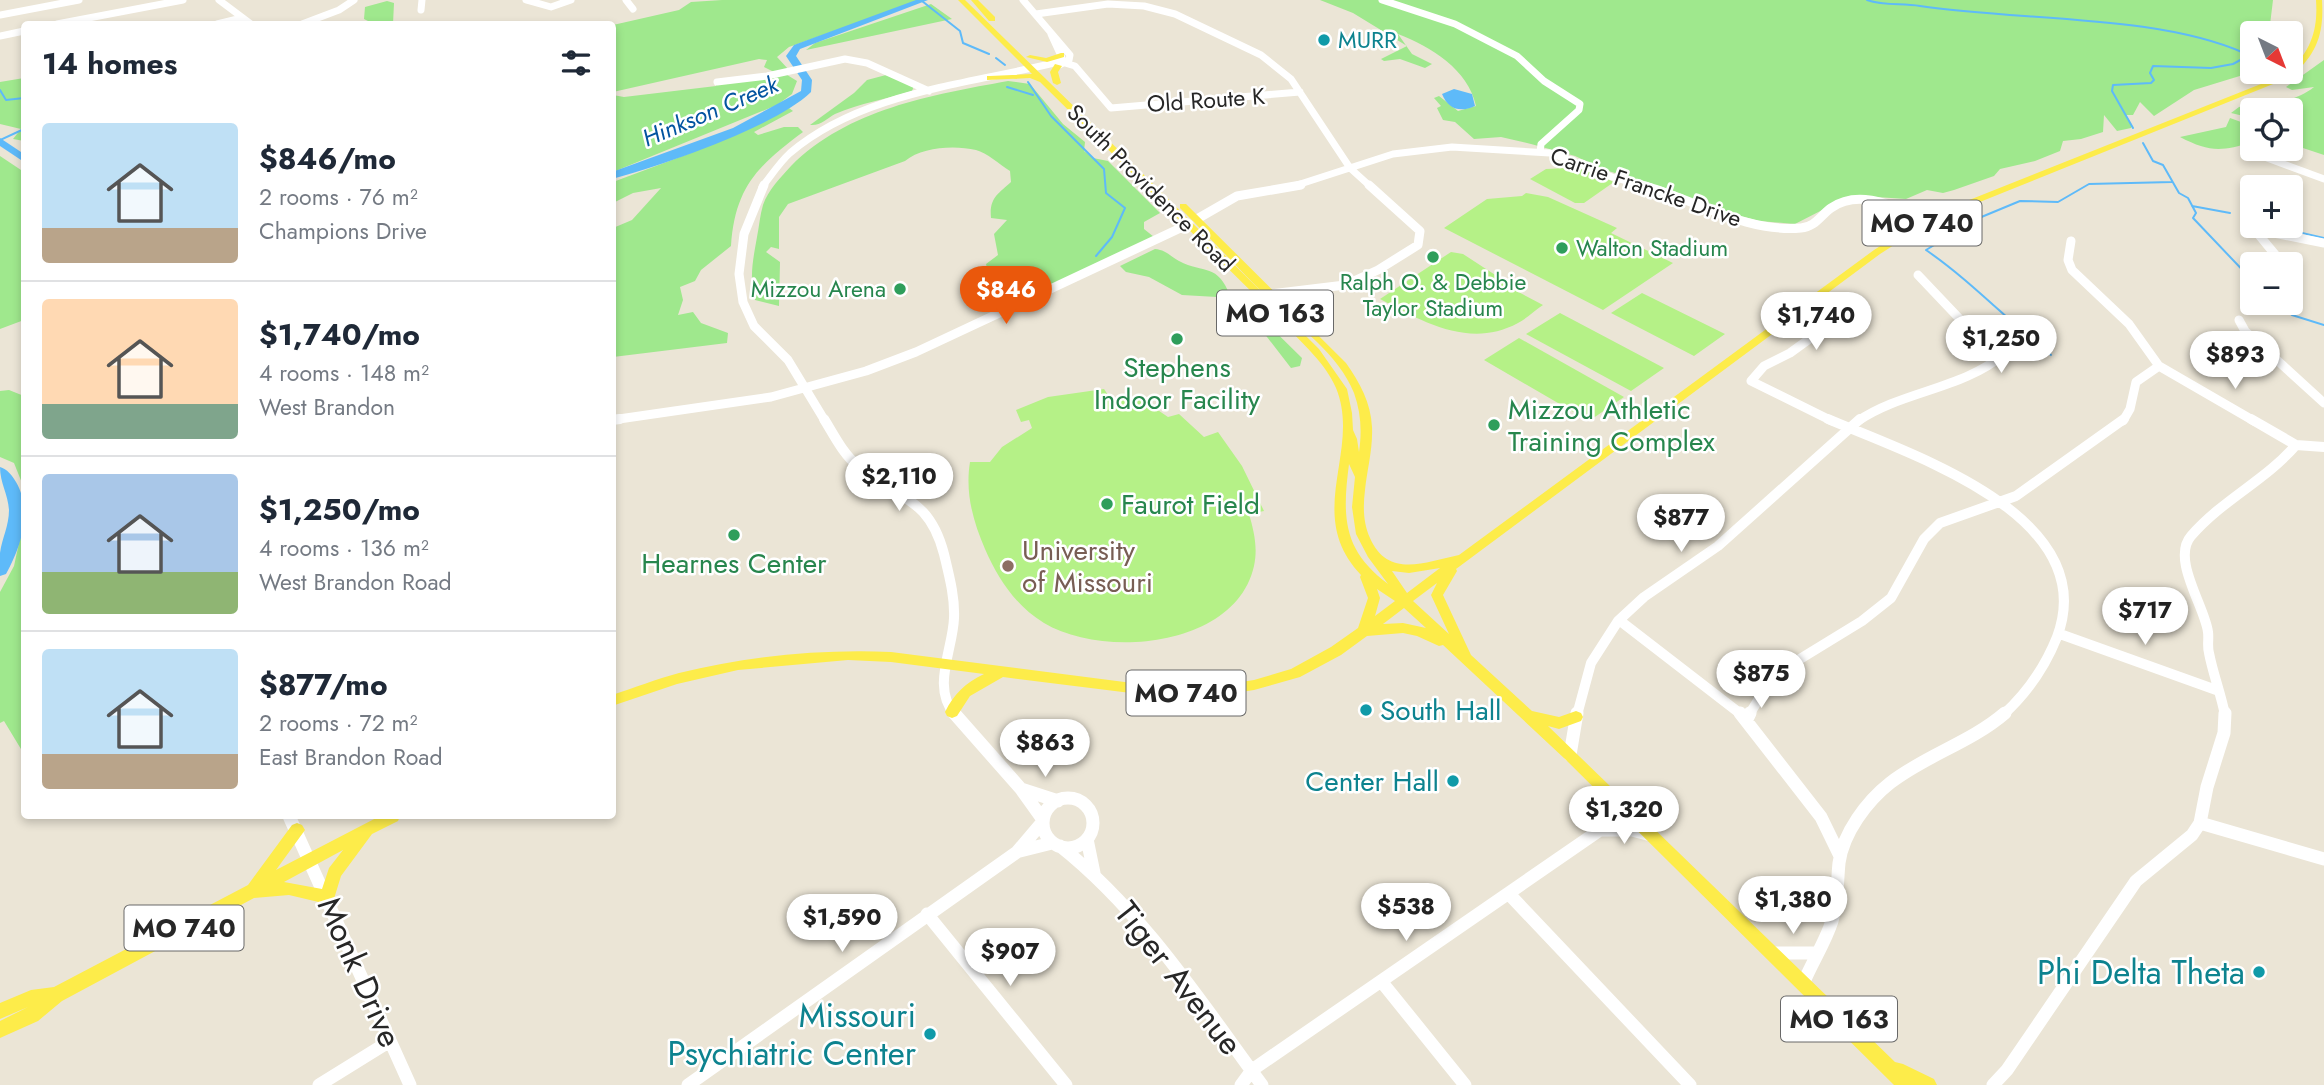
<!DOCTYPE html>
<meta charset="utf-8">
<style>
:root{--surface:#fff;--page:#f6f6f7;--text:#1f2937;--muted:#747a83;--line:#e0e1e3;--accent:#ea580c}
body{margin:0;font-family:Jost,sans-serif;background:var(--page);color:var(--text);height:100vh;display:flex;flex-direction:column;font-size:26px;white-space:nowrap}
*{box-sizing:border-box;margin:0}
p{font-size:23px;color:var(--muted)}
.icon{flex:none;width:38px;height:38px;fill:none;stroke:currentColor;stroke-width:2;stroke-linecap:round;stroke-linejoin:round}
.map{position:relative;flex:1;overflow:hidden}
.panel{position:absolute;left:21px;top:21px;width:595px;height:798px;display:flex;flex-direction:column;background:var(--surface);border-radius:7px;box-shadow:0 4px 10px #0003}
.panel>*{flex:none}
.needle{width:46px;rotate:138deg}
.tools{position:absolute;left:2240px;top:21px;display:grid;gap:14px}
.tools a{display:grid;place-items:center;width:63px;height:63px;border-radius:7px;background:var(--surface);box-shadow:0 4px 10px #0003;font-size:35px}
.price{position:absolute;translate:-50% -60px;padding:0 16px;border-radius:24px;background:#fff;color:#222;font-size:23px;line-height:46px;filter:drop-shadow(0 2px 4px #0008)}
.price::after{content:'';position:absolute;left:50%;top:42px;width:21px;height:16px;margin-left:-10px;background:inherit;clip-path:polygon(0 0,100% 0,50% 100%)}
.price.current{background:var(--accent);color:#fff}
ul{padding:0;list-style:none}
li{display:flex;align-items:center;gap:21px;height:175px;padding:0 21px}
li+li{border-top:2px solid var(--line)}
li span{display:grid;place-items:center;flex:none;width:196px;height:140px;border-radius:7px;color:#555}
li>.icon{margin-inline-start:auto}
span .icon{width:84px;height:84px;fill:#fffc;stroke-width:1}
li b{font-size:30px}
h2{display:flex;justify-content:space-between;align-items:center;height:84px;padding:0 21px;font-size:30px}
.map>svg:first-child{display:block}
.green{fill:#9fe88d}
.pitch{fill:#b5f187}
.water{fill:#5ebaf9}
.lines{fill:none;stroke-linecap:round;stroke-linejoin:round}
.stream{stroke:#5ebaf9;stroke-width:2}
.river{fill:#5ebaf9;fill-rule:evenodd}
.minor-far3{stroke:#fff;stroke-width:7}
.minor-far2{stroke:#fff;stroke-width:9}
.minor-far1{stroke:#fff;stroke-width:10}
.minor{stroke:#fff;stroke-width:13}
.major{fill:#fdec4a;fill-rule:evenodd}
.culture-dot{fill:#0f9aa8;stroke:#fff;stroke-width:2.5}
.leisure-dot{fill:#2e9e5b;stroke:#fff;stroke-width:2.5}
.education-dot{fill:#8d6e63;stroke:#fff;stroke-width:2.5}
.labels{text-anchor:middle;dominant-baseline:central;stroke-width:5;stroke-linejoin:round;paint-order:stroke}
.far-culture-label{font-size:23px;fill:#0d838f;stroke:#fff;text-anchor:start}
.far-street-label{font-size:23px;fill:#272727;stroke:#fff}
.far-leisure-label{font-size:23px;fill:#27864d;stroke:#fff;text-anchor:start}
.far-water-label{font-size:24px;font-style:italic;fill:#0254a0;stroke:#fff}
.shield{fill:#fff;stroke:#686868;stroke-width:2}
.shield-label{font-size:26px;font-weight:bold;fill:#272727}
.leisure-label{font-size:28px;fill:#27864d;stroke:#fff}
.education-label{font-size:28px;fill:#785e54;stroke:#fff;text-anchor:start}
.culture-label{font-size:28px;fill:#0d838f;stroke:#fff;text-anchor:start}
.near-street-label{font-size:33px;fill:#272727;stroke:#fff}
.near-culture-label{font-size:33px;fill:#0d838f;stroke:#fff;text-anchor:end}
</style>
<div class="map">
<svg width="2324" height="1085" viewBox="0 0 2324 1085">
<rect width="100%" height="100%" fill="#ebe5d6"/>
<!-- green -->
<path class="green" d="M722,0H921L789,47L777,57L789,70L776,73L764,67L767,60L759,59L613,92V25L679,10L691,2Z
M1320,0H2273L2269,33H2252V69L2242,66L2240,68L2243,75L2194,90L2154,116L2140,102L2133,115H2126L2132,125L2131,128L2117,131L2104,115L2103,132L2081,139L2063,141L2060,151L2035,161L2000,169L1994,176L1954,190L1943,193L1927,190L1906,199L1861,196L1830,206L1795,224L1759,221L1710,208L1645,182L1605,170L1575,156L1531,144L1501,137L1474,139L1455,122L1443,120L1437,108L1441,106L1434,98L1439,96L1458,111L1476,106C1468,69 1431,47 1398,34L1412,54L1432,64L1425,68L1400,59L1384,61L1381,59L1407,46L1353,13Z
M387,1L394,3L393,24H374L364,19L365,7Z
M931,4L952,19L806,50L815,43Z
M2324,60V155L2291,144V110H2252V118L2231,113L2239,107C2264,104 2293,104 2314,87L2292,90L2286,87Z
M784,73L797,81L792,94L777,105L613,172V95L624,97L716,86L717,82Z
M886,75L914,86L912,91C887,99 860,103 835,114C826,119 821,126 810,125L854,93L867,80Z
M24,78V141L13,139L21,129L0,124V82Z
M1008,81L1030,84L1063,124L1085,142L1084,151L1093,158L1108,161L1160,213L1144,222V229L1154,237L998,310L986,264L998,255L994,234L1007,220L991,218C989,198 998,194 1011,182L1010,171C999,164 987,153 976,150C954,145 922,147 905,161L788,204L779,217V249L771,247L766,252L780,262L779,306L755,300C749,277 753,260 757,237C759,227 760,215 763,205C768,190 781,177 791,166C848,109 931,95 1008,81Z
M789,108L793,111L754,132L758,135L784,127H798L803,132C757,166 735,188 731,246L701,270L695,281L680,287L683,300L678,315L693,312L701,323L728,333L727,343L613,357V228L632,220L661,188L633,193L613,203V182L688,154Z
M2230,118L2252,126V142C2221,152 2209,152 2180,137L2226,127Z
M0,156L24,172V320L0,329Z
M1155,249C1166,250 1170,256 1179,261C1204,274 1218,263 1230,296L1245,302L1302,358L1300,366L1291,368L1257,324L1217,297L1182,295L1149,277L1126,272L1120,266Z
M9,390L24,396V488L14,463L0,457V391Z
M24,520V754L4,721L0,723V592L14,566Z"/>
<!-- pitch -->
<path class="pitch" d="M1567,168L1587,170L1614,182L1584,203H1575L1530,179L1546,169Z
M1526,193L1548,197L1617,228L1611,233L1673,263L1603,310L1444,228L1487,199L1522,196Z
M1451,252L1463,254L1506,282L1511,288L1543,305C1534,311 1526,319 1518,323C1470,349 1423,322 1380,299Z
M1642,293L1725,334L1694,356L1611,313Z
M1560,313L1664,368L1631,391L1526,334Z
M1519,338L1624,397L1589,421L1484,360Z
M1104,389L1110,398L1143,400L1168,417L1179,414L1204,437L1218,432L1242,466L1264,511L1249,514C1254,531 1258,548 1254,566C1236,647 1104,659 1044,623C1016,606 998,579 985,549C973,521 965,493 970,462H990L1002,447L1032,428L1029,420L1021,422L1016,410L1048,397Z"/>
<!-- water -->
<path class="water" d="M1454,89L1472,94L1475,106C1460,113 1448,109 1442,94Z"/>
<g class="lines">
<!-- stream -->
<path class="stream" d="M1867,0C1885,6 1901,3 1920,6C2018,21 2156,14 2244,53V58L2233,64L2211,68L2153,66L2150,73L2154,80L2151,83L2113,85L2112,91L2133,128
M922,1L960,31L963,43L989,54
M996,58L1005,65
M1028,82L1051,116L1104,169L1106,193L1125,208L1112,237L1096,256
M1007,87L1033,95
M0,90L6,100L24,98
M0,140L24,129
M2143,143L2153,161L2163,165L2179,193L2188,198L2196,213L2193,218L2252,280
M2192,206L2230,213
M2246,218L2252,220
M2272,226L2324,238
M2278,303L2292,315L2324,325
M2051,355C2008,321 1971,281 1926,250L1979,218L2020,201L2058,202L2089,184L2172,182"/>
<!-- river -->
<path class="river" d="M916,0H928L800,49L796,56L812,80L811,92C775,127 663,165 612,179V172L733,128L801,91L802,80L786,56L794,45Z
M0,138L24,154V162L0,146Z
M0,467C7,469 12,475 16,482C33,511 21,547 6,574L0,576C0,569 0,560 0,553C2,538 9,526 9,510C8,494 0,483 0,467Z"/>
<!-- minor-far3 -->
<path class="minor-far3" d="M219,0L251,24
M526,0L551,7L571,0
M626,0L633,9
M1023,0L1070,55L1069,60L1059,65
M1382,0L1455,24L1517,56L1544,81L1580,104L1579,110L1541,144L1540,152
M421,10L422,0
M1036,14L1108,4L1144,6L1175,14L1261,55L1291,79L1350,168L1371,187
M0,15L79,0
M57,24L183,0
M217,24L242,18
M302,24L339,10L354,0
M0,36L24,31
M1065,63L1075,66L1111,108L1300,92
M717,82L767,76L845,59L867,63L929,91
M2259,155L2324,179
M762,187C771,176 779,163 790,153C861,92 970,84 1058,62L1062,58L1051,34
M1291,187L1393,154L1452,147L1550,153L1612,177L1648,187"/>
<!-- minor-far2 -->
<path class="minor-far2" d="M764,185L744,234L739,274L743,302L754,326L788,360L825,421
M1642,185C1694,199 1745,233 1801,228C1815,227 1820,216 1831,208C1861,187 1898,209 1927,220
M1197,219L1237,196L1301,185
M2071,241L2068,260L2072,270L2129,324L2159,366L2254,421
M2283,264L2254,229L2324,243
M1270,294L1345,285L1378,270L1418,245L1420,231L1369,185
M2239,320L2245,331L2324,403
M612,420L771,397L866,371L916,352L1189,224
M1832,421L1751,381L1764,366L1790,353L1859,303
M1858,421C1902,391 1963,389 2004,354L1974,334L1918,275
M2123,421L2130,409L2136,382L2159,366"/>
<!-- minor-far1 -->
<path class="minor-far1" d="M824,419C834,435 843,454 858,466C898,500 929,496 944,554C949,575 955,597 954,618C953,650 931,687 955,715
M1828,419C1909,454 2103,515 2057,637C2045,667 2026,694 2003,715
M2251,419L2296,445
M612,420L620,419
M1619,620L1742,715
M2060,634L2219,691
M1577,715L1591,663L1618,621L1644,597L1718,546L1860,419
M1749,715L1766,687L1782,670L1862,621L1891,598L1924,539L1940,523L2016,496L2124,419
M2225,715C2221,694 2213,674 2209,653C2207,646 2209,639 2208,632C2205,607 2171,559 2191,536C2222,500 2266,480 2296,445L2324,447"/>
<!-- minor -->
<path class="minor" d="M954,713L1021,789L1041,817
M1740,713L1821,817L1840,856
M1747,719L1750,713
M1570,755L1577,713
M1021,789L1058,801
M1043 823a25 25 0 1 1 50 0a25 25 0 1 1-50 0Z
M289,816L410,1085
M2200,823L2324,859
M1600,830H1632L1651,835
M1087,839L1094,873
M1060,846C1141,910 1201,1002 1262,1085
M1020,851L1052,843
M1509,894L1690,1085
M927,914L1066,1085
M1771,953H1816
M1381,981L1465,1085
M1803,984C1812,962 1825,943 1832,921C1838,901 1837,883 1839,863C1843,833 1867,801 1890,783C1926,755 1970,743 2005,713
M319,1085L390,1041
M688,1085L1017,852L1040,825
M1241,1085L1252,1070L1600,830L1613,820L1616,802
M1993,1085L2007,1070L2136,881L2192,835L2200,823L2207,787L2224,733L2225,713"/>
<!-- major -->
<path class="major" d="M958,0H965L1135,166L1319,349L1347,389L1352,413L1353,430L1357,439L1359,452C1362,432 1361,412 1354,393C1338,353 1297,326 1267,297C1238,268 1209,237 1180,208V204H1186L1346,363C1360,383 1371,403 1372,427C1373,449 1367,470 1365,490C1363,506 1363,523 1370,538C1388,579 1425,562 1459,555L1874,250L1924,218L2291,72V69C2312,49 2318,28 2316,0H2322C2324,35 2317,52 2293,76L1930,222L1880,254L1456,569L1457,571L1443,595L1471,655L1532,711L1559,717L1576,711L1581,713L1583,717L1581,721L1559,729L1548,726L1895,1062L1903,1064L1934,1079L1937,1085H1894L1565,759L1443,645L1439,646L1417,636L1403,633L1367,636L1341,655L1300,677L1254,690L1209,697L1171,698L1003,677L970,696L957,716L952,718L947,716L945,712C954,694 965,683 984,674L891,662L848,660L738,670L677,684L612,706V695C634,688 656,679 679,673C748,656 820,649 891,652L1171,688L1209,687L1254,680L1291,669L1331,647L1358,628L1368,598L1360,577L1361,575C1303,514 1362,451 1336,388C1326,364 1303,344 1285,325L1040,82L1030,78L987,80V76H990L1032,74ZM1349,464L1355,477L1352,507L1356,534L1368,557L1388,584C1343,550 1342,518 1349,464ZM1440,568L1407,593L1392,571L1409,573ZM1437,583L1431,595L1449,634L1413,601ZM1377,589L1395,601L1375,616L1380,598ZM1404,608L1426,628L1403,623L1383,624Z
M971,0H978L995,17V21H989Z
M1061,53H1064V57L1047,62L1026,57L1030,55L1046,58Z
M1055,64L1062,66L1058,72L1061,83L1057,85L1053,83L1050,72Z
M380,816H400L398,821L372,834L341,876L333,902L327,904L289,895L254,898L62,1001L38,1021L0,1038V1021L28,1007L0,1019V1003L31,990L54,987L248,885L292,825L297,823L302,825L305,830L276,870ZM343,850L329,868L322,889L284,882Z"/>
</g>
<!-- markers -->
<g class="culture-dot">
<circle cx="1324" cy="40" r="7"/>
<circle cx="1366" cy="710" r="7"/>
<circle cx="1453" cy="781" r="7"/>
<circle cx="2259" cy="972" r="7"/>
<circle cx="930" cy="1034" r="7"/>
</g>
<g class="leisure-dot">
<circle cx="1562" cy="248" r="7"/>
<circle cx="1433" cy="257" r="7"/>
<circle cx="900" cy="289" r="7"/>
<circle cx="1177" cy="339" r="7"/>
<circle cx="1494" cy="425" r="7"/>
<circle cx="1107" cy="504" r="7"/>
<circle cx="734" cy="535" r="7"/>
</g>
<circle class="education-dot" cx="1008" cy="566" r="7"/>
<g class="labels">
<!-- far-culture labels -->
<g class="far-culture-label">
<text x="1338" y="40">MURR</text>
</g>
<!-- far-street labels -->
<g class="far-street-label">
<text transform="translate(1206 100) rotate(-4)">Old Route K</text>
<text transform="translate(1646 187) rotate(19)">Carrie Francke Drive</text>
<text transform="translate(1151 188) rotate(45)">South Providence Road</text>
</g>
<!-- far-leisure labels -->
<g class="far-leisure-label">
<text x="1576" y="248">Walton Stadium</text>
<text x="1433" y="282" text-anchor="middle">Ralph O. &amp; Debbie<tspan x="1433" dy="26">Taylor Stadium</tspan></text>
<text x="886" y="289" text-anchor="end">Mizzou Arena</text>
</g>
<!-- far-water labels -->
<g class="far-water-label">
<text transform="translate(710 111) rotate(-23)">Hinkson Creek</text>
</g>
<!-- shield labels -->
<g class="shield">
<rect x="1862.5" y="200.5" width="119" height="45" rx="5"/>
<rect x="1217" y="290.5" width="116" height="45" rx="5"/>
<rect x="1126.5" y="670.5" width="119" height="45" rx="5"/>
<rect x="124.5" y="905.5" width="119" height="45" rx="5"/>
<rect x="1781" y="996.5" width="116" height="45" rx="5"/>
</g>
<g class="shield-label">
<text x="1922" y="223">MO 740</text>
<text x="1275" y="313">MO 163</text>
<text x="1186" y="693">MO 740</text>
<text x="184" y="928">MO 740</text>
<text x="1839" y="1019">MO 163</text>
</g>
<!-- leisure labels -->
<g class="leisure-label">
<text x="1177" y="367">Stephens<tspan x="1177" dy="32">Indoor Facility</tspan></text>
<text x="1508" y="409" text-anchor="start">Mizzou Athletic<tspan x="1508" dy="32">Training Complex</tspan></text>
<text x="1121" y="504" text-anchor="start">Faurot Field</text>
<text x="734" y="563">Hearnes Center</text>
</g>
<!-- education labels -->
<g class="education-label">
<text x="1022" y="550">University<tspan x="1022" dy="32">of Missouri</tspan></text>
</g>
<!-- culture labels -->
<g class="culture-label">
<text x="1380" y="710">South Hall</text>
<text x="1439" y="781" text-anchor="end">Center Hall</text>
</g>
<!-- near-street labels -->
<g class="near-street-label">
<text transform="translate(360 972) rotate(66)">Monk Drive</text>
<text transform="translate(1179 978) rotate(52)">Tiger Avenue</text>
</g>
<!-- near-culture labels -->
<g class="near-culture-label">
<text x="2245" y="972">Phi Delta Theta</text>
<text x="916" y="1015">Missouri<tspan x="916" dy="38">Psychiatric Center</tspan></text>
</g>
</g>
</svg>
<div class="tools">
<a><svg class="needle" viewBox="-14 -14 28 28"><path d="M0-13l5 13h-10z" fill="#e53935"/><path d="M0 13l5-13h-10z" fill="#747a83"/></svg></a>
<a><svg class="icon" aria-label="locate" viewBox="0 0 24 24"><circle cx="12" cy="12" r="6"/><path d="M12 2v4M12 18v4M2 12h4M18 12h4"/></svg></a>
<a>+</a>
<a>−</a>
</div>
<b class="price current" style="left:1006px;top:326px">$846</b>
<b class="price" style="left:1816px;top:352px">$1,740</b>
<b class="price" style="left:2001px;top:375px">$1,250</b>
<b class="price" style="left:2235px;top:391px">$893</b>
<b class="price" style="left:899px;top:513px">$2,110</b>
<b class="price" style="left:1681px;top:554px">$877</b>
<b class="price" style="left:2145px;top:647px">$717</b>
<b class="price" style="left:1761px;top:710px">$875</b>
<b class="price" style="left:1045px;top:779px">$863</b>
<b class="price" style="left:1624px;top:846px">$1,320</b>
<b class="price" style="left:1793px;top:936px">$1,380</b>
<b class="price" style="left:1406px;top:943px">$538</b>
<b class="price" style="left:842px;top:954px">$1,590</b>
<b class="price" style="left:1010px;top:988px">$907</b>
<section class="panel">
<h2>14 homes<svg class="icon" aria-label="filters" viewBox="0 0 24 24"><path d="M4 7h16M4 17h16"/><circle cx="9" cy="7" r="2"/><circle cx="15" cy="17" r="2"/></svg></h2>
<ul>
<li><span style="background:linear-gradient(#bfe0f5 75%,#b9a48a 0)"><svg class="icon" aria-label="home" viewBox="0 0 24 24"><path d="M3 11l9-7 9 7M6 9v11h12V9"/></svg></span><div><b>$846/mo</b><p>2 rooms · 76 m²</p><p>Champions Drive</p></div></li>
<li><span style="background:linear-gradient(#ffd9b3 75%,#7fa58c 0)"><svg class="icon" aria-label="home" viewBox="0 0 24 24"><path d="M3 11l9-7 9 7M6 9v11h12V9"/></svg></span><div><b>$1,740/mo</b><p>4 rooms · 148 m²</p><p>West Brandon</p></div></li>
<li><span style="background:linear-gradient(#a9c7e8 70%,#8fb573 0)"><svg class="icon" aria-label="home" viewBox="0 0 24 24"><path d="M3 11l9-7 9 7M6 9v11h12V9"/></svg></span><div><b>$1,250/mo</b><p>4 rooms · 136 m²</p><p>West Brandon Road</p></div></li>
<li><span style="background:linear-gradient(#bfe0f5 75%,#b9a48a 0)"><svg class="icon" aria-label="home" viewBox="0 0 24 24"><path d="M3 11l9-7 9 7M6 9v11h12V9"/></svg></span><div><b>$877/mo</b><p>2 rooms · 72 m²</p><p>East Brandon Road</p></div></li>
</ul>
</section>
</div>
